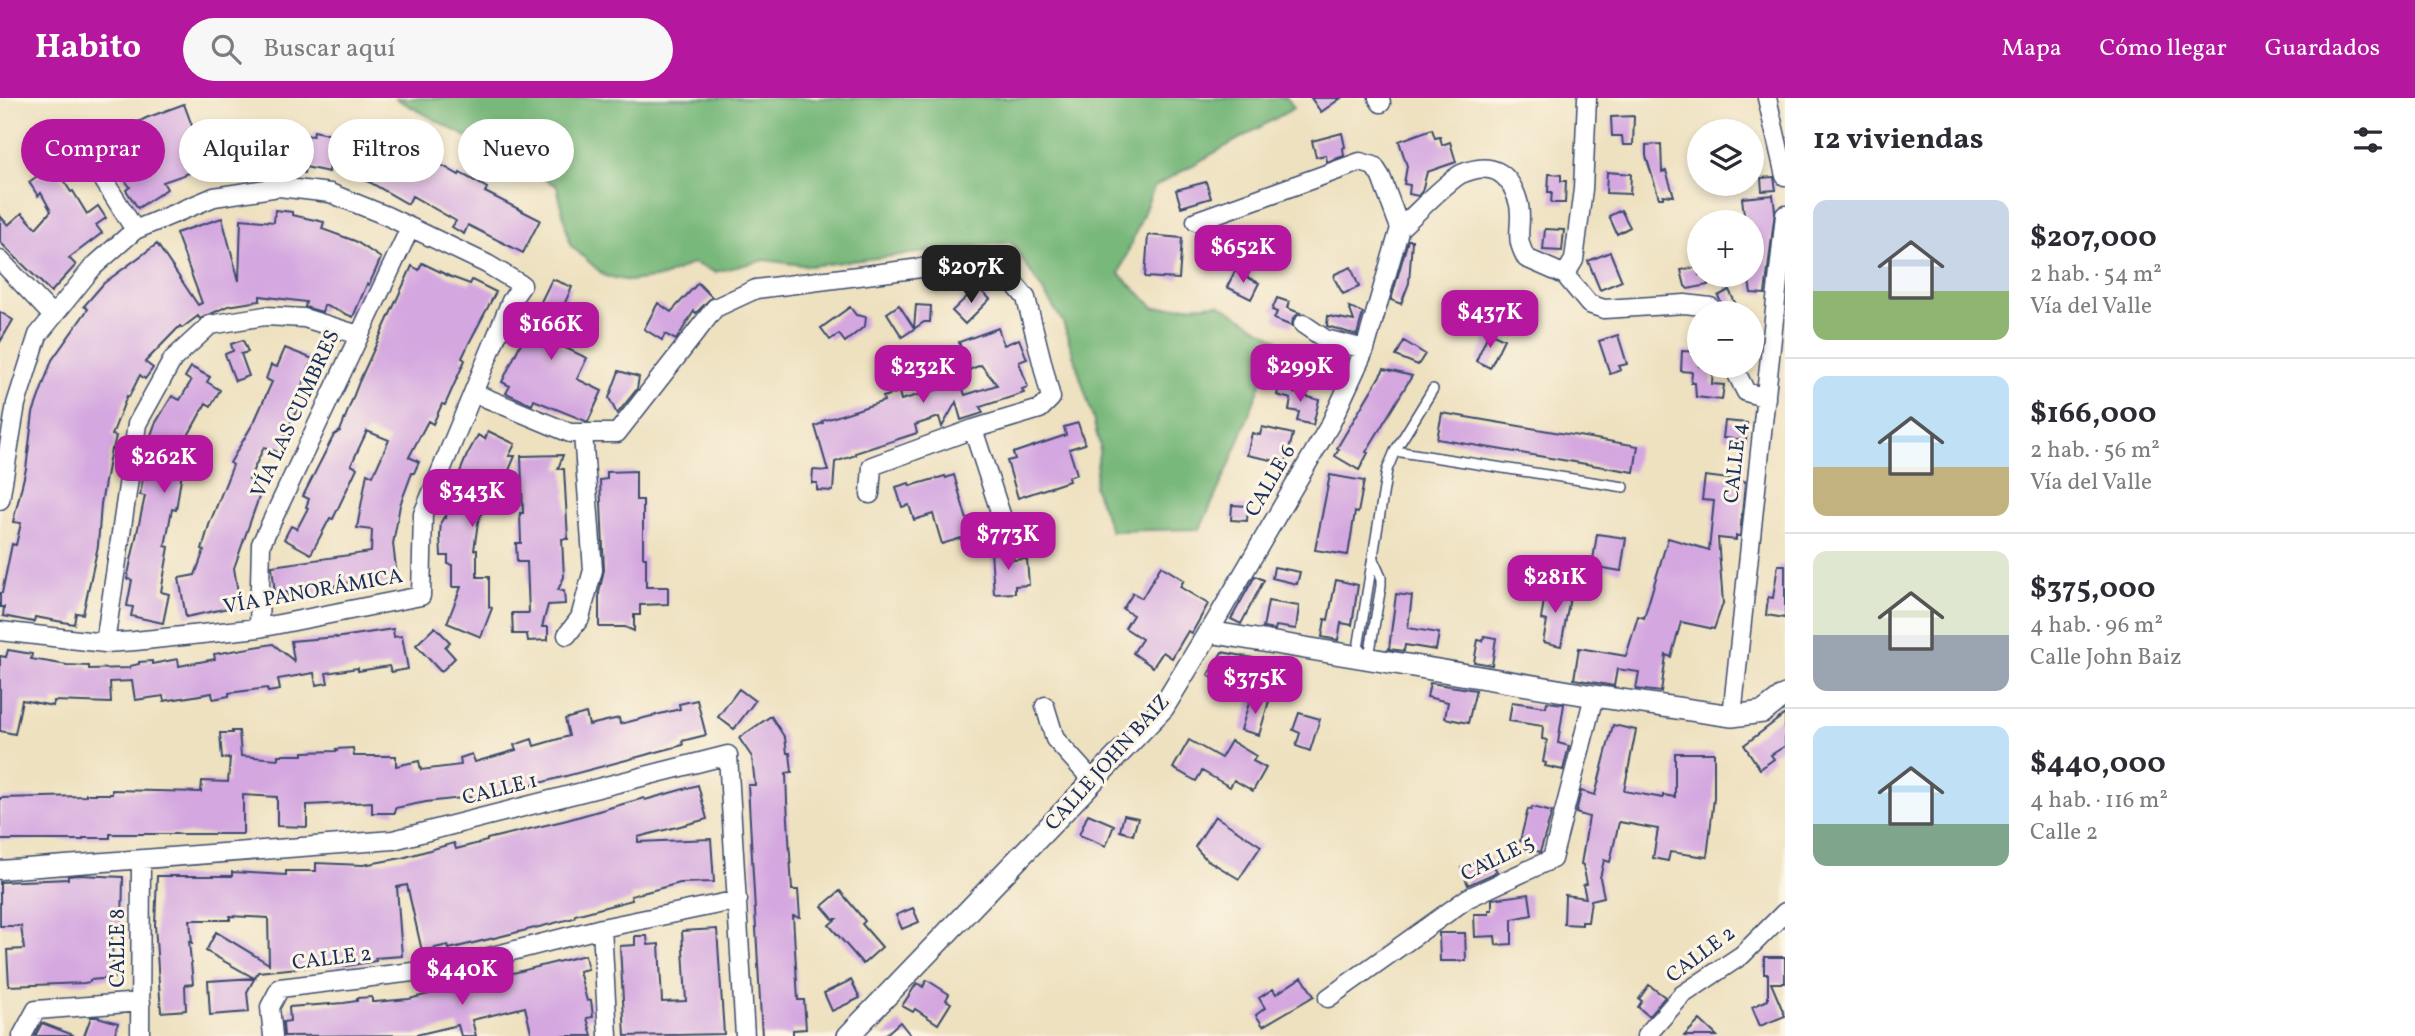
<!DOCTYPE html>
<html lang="es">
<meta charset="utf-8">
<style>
:root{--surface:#fff;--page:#f7f7f7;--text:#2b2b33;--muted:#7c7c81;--line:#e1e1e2;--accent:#b5179e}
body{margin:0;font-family:Vollkorn,serif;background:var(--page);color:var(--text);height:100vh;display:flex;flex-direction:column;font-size:26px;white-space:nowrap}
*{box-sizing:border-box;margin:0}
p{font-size:23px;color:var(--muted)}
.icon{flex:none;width:38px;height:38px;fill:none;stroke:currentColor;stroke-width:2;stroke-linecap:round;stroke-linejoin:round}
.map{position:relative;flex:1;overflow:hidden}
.panel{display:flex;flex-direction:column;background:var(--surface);width:630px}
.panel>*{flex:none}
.hud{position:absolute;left:21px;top:21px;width:665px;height:63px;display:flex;gap:14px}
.buttons{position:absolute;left:1687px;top:21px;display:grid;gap:14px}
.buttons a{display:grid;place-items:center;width:77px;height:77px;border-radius:50%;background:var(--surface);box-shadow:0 4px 10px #0003;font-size:35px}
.price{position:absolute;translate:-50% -60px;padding:0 16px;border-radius:14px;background:var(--accent);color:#fff;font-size:23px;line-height:46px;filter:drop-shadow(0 2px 4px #0008)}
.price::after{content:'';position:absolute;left:50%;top:42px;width:21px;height:16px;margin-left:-10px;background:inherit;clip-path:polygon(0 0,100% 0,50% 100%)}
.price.active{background:#222;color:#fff}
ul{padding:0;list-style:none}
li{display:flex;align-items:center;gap:21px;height:175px;padding:0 28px}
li+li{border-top:2px solid var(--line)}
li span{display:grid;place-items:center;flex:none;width:196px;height:140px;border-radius:14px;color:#555}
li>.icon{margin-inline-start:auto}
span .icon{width:84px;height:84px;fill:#fffc;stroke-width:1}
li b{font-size:30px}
h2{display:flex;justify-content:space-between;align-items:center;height:84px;padding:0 28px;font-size:30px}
.chip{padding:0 24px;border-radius:32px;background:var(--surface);box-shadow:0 4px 10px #0003;font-size:24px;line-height:63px}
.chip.active{background:var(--accent);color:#fff}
header{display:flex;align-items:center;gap:42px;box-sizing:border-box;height:98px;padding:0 35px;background:var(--accent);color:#fff}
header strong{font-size:33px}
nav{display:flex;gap:38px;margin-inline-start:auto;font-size:24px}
.search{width:490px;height:63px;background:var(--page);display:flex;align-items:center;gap:18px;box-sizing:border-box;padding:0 24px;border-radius:38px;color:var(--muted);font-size:26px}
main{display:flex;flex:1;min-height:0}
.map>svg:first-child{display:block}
.forest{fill:#78b87a;stroke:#4a746c;stroke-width:2}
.building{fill:#d4a7e0}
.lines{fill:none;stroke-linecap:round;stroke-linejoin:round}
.service-casing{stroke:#3b4a6d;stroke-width:12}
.minor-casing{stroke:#3b4a6d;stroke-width:21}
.tertiary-casing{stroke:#3b4a6d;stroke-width:24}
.service{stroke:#fff;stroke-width:9}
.minor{stroke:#fff;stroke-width:18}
.tertiary{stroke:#fff;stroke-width:21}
.labels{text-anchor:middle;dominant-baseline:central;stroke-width:6;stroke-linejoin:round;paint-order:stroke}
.street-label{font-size:21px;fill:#1b2f5e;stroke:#fcf5e5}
</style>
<header>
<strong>Habito</strong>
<div class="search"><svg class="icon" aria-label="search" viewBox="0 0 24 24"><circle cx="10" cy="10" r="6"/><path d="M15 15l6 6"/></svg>Buscar aquí</div>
<nav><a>Mapa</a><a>Cómo llegar</a><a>Guardados</a></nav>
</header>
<main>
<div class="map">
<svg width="1785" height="938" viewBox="0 0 1785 938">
<rect width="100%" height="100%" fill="#fcf5e5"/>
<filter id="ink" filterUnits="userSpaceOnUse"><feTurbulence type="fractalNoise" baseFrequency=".0143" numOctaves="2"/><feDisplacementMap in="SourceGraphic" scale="14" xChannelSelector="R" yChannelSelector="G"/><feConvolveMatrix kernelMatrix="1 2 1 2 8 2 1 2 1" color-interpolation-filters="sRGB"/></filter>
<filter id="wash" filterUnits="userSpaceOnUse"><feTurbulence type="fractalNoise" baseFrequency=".00686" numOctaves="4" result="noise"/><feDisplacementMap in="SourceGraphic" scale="28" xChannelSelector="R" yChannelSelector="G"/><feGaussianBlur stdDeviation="1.57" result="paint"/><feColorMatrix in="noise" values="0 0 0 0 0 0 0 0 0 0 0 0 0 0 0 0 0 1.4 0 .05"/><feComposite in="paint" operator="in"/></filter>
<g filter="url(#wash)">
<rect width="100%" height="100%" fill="#eee1c0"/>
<!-- forest -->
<path class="forest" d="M395,0H1287L1294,10L1154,89L1119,176L1155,210L1219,206L1278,242L1229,368L1200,431L1111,433L1094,388L1100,349L1092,317L1063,224L1011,144L809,168L765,162L715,174L693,165L663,179L629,183L605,178L570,147L557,88Z"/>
<g id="blocks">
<!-- building -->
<path class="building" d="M1311,0H1341L1321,14Z
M184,6L194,33L221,28L222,37L291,40L292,36L313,38L314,33L349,41L352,35L379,47L383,39L407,53L404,58L431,72L436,64L459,77L460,75L487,90L485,94L540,122L523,155L468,127L464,136L452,129L456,123L412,98L408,106L371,85L330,67L329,74L305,69L304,75L288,73L291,43L262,74L236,62L237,72L217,75L215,66L163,84L167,91L138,110L126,92L130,89L109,60L105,62L95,47L146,20Z
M1634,18L1633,47H1623L1622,38H1612L1611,19Z
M1432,31L1435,40L1440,39L1442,47L1450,44L1456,64L1427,74L1422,93L1418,98L1409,96L1410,87L1404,86L1407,68L1399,43Z
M1342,35L1345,49L1343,50L1344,58L1327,64L1326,57L1316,59L1312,43Z
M1661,46L1662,74L1666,73L1674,98L1663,97V100H1659L1646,58V47Z
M53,67L71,94L73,93L87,116L98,108L106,120L96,127L102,135L69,160L76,167L51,194L0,144V118L8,127L22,115L36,130L51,113L41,95L38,98L29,84Z
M1607,74L1631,76L1630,96L1606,95Z
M1549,76L1561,77V83H1566L1565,105H1551L1552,94H1548Z
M1774,79L1776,92L1762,93L1761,80Z
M1206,84L1211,100L1181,109L1176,92Z
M1773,97L1775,113L1765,196L1751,195L1748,177H1752V124H1745L1742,100Z
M275,112L292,114V117L324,124L322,131L355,143L381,160L369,187L367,186L353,219L324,207L322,214L305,209L306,204L260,198V203L228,208L200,221L198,218L182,230L180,228L145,264L153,270L145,281L140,277L129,299L127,298L112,337L116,338L113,351H111L101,406L98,448L83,516L76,515L74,526L35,519L34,524L3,518L4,509H0V495H2L12,446L16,447L21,425L13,424L26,371L33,315L52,262L88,211L84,208L104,185L157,146L198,207L202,205L176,135L222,120L239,183L241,121L274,124Z
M1621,112L1630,129L1617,136L1609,118Z
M1545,131L1564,132L1562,153L1543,152Z
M1148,137L1182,140L1179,181L1145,179Z
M1408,142H1412L1409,185L1401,206L1391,202Z
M1610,154L1622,183L1600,192L1588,163Z
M422,165L451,179L470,186L472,182L496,194L469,245L462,260L465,262L445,307L442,306L433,326L428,323L409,359L419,364L414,375H412L400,407L393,446L397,478L389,480V486L369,488L368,481L335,487L336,493L288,501L287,494L275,496L272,468L371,454L372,432L357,430L367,375L373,378L389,342L367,333L351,367L357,370L333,421L330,420L311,456L284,441L291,428L297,431L308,410L306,409L309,401L303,398L334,337L340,333L359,284L412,168L419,172Z
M1351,169L1359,189L1343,196L1334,180L1335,176Z
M1699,169V177H1707L1708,187L1688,191L1685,188L1681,172Z
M1235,173L1259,185L1251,201L1227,189Z
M552,181L572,189L563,209L573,214L559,247L587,260L577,281L602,293L588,324L534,302L532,307L506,295L510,288L502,284Z
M698,185L712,199L696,215L694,213L676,242L665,236L662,242L644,231L658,205L671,214Z
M977,189L990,201L965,226L952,213Z
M1729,192L1740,215H1726L1718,198Z
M1277,200L1289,204L1287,210L1300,215L1293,220L1292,228L1274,221L1277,214L1272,212Z
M899,207L914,230L916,207L931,208L930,224H924L902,239L887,215Z
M850,209L856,217L866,219L865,228L845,244L839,236L830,242L821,230Z
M1349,209L1363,215L1357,237L1327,228L1328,218L1354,223Z
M0,214L13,222L0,244Z
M998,230L1004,247L1019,241L1027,261L1019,264L1028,289L1022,291L1024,295L980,309L983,315L961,322L956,304L942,329L939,319L915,327L917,335L855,355L856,357L835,364L833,393L817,392V385H812L813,372L828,373L815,328L823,325L822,323L884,303L883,299L899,294L901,302L946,289L944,281L948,280L945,267L954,264L965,297L997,287L981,267L969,272L959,244Z
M1489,234L1504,241L1490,270L1476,263Z
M1618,237L1627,266L1619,268L1621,272L1610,276L1599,243Z
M243,242L248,254L241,256L249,278L235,283L225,256L233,253L231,246Z
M1404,243L1425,256L1418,267L1396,258Z
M285,250L313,261L293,309L297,311L283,341L286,342L280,355L264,349L249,381L257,385L253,396L259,399L234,470L239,501L231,502L233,509L186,519L179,480L195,477L204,452L202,451L209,427L233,367L230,365L255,322L272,284L266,281L271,267L277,269Z
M1319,251L1348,261L1341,275L1314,268Z
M1682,253L1699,254V268H1713L1712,286L1724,287L1722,302L1696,299L1695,285H1691L1692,274L1681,273Z
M191,269L210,279L207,284L220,292L211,308L206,305L184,345L202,351L194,364L184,361L176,412L172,411L165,448L169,449L161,494L169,496L163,525L131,518L133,509L127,508L132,482L127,481L145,398L140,397L150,340L155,326L172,298L180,302L191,283L185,279Z
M1384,271L1412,278L1366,354L1368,355L1359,372L1335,358L1339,351L1337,350Z
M619,273L639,279L637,291L617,316L609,300Z
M1280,285L1296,288L1294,295L1319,302L1313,327L1297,323L1299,314L1289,312L1291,301L1277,297Z
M1442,315L1638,348L1634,374L1437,341Z
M1725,323L1747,325L1746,342L1723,340Z
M1078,325L1085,346L1069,351L1077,376L1068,379L1069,383L1018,400L1007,363L1015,361L1013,355L1066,337L1064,329Z
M1262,329L1293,336L1286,365L1247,357L1252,335L1260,337Z
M488,333L515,346L509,358H515L505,382L497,379L478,424L474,452H477V479H489V509L492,510L481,539L447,525L461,489H452V467L448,466V458H441L440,437L441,424L444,419L446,420L448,403L467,357L478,337L485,341Z
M563,357L558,371H564L568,441H562L564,479L558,492L564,493L565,506L548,507L542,529H548V542L528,543L527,536H513L512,515H529L527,464H517L516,445H521L520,415H523L521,358Z
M636,373V402H643V459H646V489H668V506L640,507V517H634V533L625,529H599V495L604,472L600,382L607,381V374Z
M954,377L967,422L974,420L976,428L982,426L985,440L972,444L971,441L962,444L961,440L942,446L933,416L914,422L909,407L902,409L896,389L909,385L910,388L945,378L946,380Z
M1330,377L1364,383L1358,415L1355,414L1348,457L1315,452Z
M1705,378L1745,383L1740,438H1736V442L1718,440L1723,505L1714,531L1681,524L1671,559L1666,557L1661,594L1636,591L1639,574L1617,571L1614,588L1574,581L1579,550L1626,558L1638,518L1644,520L1668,440L1709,452L1714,403L1702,402Z
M1232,407L1248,408L1247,423L1231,422Z
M1597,436L1626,440L1621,473L1592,468Z
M1013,452V462L1027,461L1029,487L1015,488V495L994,496L991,453Z
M1778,467H1785V520L1766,517L1768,499L1773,500Z
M1161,468L1184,482L1180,489L1208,506L1192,535L1188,533L1172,560L1163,554L1153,569L1133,555L1142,541L1125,530L1133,517L1123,511L1133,495L1142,500Z
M1274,469L1300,474L1297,486L1272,480Z
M1255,478L1264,482L1241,526L1231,521Z
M1336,482L1358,487L1352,527L1341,525L1338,542L1322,539L1325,521L1328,522Z
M1546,490L1571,494L1561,548L1543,544L1547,523L1541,521Z
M1396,496L1412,498L1408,530L1439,535L1436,552L1405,547L1404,553L1389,551Z
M1268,503L1299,508L1296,531L1276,528L1275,532L1263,530Z
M435,529L450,544L445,549L455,560L441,574L416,547Z
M393,531L394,539L402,538L408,571L391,574L389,568L358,573V570L326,575L328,585L316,587L314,575L278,581L280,592L268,594L267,590L229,595V598L213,601L212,595L164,603L163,598L135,602L132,583L110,584L111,605L54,603L53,608L22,602L15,636L0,633V558L6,559L8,552L32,556L31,561L67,567L89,568V571L130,570V568L139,566V564L152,563V566L178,561L179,568L215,561L214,556L273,546L294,563L291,543L337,539L335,540Z
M1484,538L1496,540L1492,567L1474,564L1478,542L1483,543Z
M1222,554L1253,560L1230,599L1218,592L1222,586L1208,577Z
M1430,585L1476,592L1468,625L1445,620L1448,604L1427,599Z
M739,591L755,603L734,631L718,619Z
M1251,598L1269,603L1259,637L1241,632Z
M697,602L706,637L682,643L683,647L472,703L471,699L426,704L395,710V715H372V704L307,707V729L277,728V699L243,697V736H110V740H83V742H0V700L86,698V696H112V692L201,694L202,683L228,684L230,660L222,661L220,635H232V633H239L241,658L278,661V657H303V654L337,653L336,651L353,650L354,658H396V668L419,663L421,672L461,667L460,660L472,656L475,664L516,652L514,647L532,641L534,648L569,638L565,621L586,615L589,627L619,620L620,626L680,611L679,606Z
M1512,604L1546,609L1547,604L1564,606L1558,645L1569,648L1563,672L1545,668L1546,665L1543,664L1547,642L1542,641L1543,628L1509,623Z
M1299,615L1320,621L1310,653L1296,648L1300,635L1293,632Z
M1785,616V648L1771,657L1774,661L1760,671L1744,647Z
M771,618L785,640L787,655H790L792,674L786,675L787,704L792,792H798L800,819L793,818L798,902H804L806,931L793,932V938H762L748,687H755L752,659L739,640Z
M1613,627L1636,632L1624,693L1663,700V697L1675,699V655H1714V700L1707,759L1670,754L1668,763L1653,760L1658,731L1619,724L1610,764L1604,762L1600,780L1604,799L1591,802L1588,824H1582V827L1564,826L1565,797L1586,800L1583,787L1587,786L1583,767L1581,766L1589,719L1576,715L1581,693L1595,697Z
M1189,642L1221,660L1231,643L1256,658L1253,663L1266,670L1253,693L1234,682L1230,689L1202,673L1196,683L1173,670Z
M698,687L707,721L638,739V744L711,741L714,784L680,785L631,798L632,802L575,817L574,820L543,828L449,851L448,847L422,853L407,787L397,789L402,858L375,860L376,863L346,868L330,869L329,867L258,874L247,894L249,914L210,917L208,883L254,880L206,853L216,834L269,866L268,820L230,818V822H190L192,845L189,843L193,886L185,887L186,912L161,914L155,827L157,778H232V774L286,777V773H316V765L363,767L402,760L454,745L456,751L487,743V741L567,722L644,700L645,702Z
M1532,709L1552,714L1540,754L1525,750L1526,745L1520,743L1528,711L1531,712Z
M1088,716L1114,727L1106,748L1079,737Z
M1124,717L1138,720L1133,737L1120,733Z
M1215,718L1261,748L1239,781L1206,761L1195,749Z
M1489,758L1497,774L1468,787L1461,770Z
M79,777L123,779L122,829H111L114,880L90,882V884L84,885L9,888L7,852L24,851L21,828H0V784L68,781V778Z
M840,793L865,823L862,826L882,849L863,866L829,827L836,821H833L822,808Z
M1529,796L1532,817L1512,821V846L1496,847L1495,838L1475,839L1474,816H1489V812H1492V801Z
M913,810L919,824L902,831L896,817Z
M717,831L724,936L625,938L620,848L635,847V838H647L648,847L659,846L662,904L686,903L682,833Z
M1439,835H1465L1466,863H1440Z
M585,857L588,871L579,873L587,903L591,902L593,919L587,920L592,938H532L525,909L472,922L476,938H461L458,927L416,937L284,938L283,924L290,923L289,909L344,905L357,903V900L372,899V904H375L409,901Z
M1764,859H1785V885H1771L1785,918L1760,928L1752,909L1768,902V876H1764Z
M1302,879L1314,898L1263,928L1256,917L1265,910L1259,900L1273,891L1276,896Z
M851,882L860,900L832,913L824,895Z
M927,882L949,896L946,902L951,905L938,926L915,911L913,914L902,908L917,885L923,889Z
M1649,887L1665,899L1649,918L1638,909L1642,903L1639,901Z
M91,919H98L118,925L114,938H84Z
M1700,922L1717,938H1684Z
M900,924L911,938H884Z
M42,925L73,937V938H35Z"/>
</g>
</g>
<g filter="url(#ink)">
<use href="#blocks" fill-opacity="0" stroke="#3b4a6d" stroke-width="2"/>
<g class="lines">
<defs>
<path id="service" d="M1395,353L1624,389
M1357,557L1387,372L1395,353L1433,291
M1369,559L1381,488V479L1373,461"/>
<path id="minor" d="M1378,0L1381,5
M1767,0L1785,78
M84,51L135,132
M1196,123L1360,64L1374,68L1381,79L1400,130L1365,251L1331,325L1209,534
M1400,130C1415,117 1446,84 1461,76C1490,63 1509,73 1518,103C1523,118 1517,134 1520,145C1521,150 1524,156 1526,160L1565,177L1589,206L1604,211L1685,206L1710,209L1712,215
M0,162L52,217
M1565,177L1574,162L1583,91L1587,0
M1303,226L1325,241L1365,251
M1733,268L1746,294L1766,300
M474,295L570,335H617L715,210L756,191L976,163L1008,178L1026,200L1051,300L1040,311L973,331L872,368L870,396
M973,331L1007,435
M0,402L16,306L38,237L93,169L135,132L214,99L279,89L330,95L387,118L487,166L522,187L511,203L423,416L421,498L259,530L135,543L105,545L0,533
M259,530L261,446L410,130
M567,537L580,520L593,472L583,335
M105,545L137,326L173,261L210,227L265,218L304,220L359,237
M1045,608L1055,641L1093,683
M1732,618L1785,117
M0,772L393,742L728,657L745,938
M602,830L738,802
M1328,900L1468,800L1552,761L1594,598
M22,938L36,912L141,904
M140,938L141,762
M273,938L270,909L280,890L446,870L602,830L608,938
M1646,938L1682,897L1742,857L1785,814"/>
<path id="tertiary" d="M848,938L1163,610L1209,534L1594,598L1732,618L1763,614L1785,597"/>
</defs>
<!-- service casing -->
<use href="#service" class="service-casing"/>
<!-- minor casing -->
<use href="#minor" class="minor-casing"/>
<!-- tertiary casing -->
<use href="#tertiary" class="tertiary-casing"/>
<!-- service -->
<use href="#service" class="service"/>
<!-- minor -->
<use href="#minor" class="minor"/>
<!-- tertiary -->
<use href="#tertiary" class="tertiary"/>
</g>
</g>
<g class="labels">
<!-- street labels -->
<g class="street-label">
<text transform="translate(296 316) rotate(-65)">VÍA LAS CUMBRES</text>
<text transform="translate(1736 365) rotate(-84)">CALLE 4</text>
<text transform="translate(1271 383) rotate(-60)">CALLE 6</text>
<text transform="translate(313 494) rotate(-10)">VÍA PANORÁMICA</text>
<text transform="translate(1108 665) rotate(-48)">CALLE JOHN BAIZ</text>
<text transform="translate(500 692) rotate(-14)">CALLE 1</text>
<text transform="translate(1498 761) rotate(-26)">CALLE 5</text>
<text transform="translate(118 850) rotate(-90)">CALLE 8</text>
<text transform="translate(1701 857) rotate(-37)">CALLE 2</text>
<text transform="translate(332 861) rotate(-7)">CALLE 2</text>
</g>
</g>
</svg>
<div class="buttons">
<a><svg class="icon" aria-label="layers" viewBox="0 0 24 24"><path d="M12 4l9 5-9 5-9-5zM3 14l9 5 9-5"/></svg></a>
<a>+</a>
<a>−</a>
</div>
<b class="price" style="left:1243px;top:187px">$652K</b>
<b class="price active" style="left:971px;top:207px">$207K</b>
<b class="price" style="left:1490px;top:252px">$437K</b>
<b class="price" style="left:551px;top:264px">$166K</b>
<b class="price" style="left:1300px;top:306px">$299K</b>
<b class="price" style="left:923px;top:307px">$232K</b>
<b class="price" style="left:164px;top:397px">$262K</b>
<b class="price" style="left:472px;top:431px">$343K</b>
<b class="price" style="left:1008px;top:474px">$773K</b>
<b class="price" style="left:1555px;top:517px">$281K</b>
<b class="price" style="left:1255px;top:618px">$375K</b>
<b class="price" style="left:462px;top:909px">$440K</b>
<div class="hud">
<a class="chip active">Comprar</a>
<a class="chip">Alquilar</a>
<a class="chip">Filtros</a>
<a class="chip">Nuevo</a>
</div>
</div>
<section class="panel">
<h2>12 viviendas<svg class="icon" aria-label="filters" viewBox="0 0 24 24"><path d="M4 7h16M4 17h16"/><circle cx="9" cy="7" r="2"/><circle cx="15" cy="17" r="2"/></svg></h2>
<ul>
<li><span style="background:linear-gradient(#c9d6e8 65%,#8fb573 0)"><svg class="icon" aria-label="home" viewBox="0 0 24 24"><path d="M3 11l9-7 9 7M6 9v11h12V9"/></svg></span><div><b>$207,000</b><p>2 hab. · 54 m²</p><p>Vía del Valle</p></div></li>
<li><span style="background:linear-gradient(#bfe0f5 65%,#c2b280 0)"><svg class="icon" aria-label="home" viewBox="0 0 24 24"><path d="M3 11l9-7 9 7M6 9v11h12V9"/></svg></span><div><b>$166,000</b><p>2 hab. · 56 m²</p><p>Vía del Valle</p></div></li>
<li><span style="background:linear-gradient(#dfe7d0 60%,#9aa5b1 0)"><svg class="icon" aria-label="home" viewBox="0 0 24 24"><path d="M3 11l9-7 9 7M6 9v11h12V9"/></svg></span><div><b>$375,000</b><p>4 hab. · 96 m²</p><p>Calle John Baiz</p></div></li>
<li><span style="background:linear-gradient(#bfe0f5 70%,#7fa58c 0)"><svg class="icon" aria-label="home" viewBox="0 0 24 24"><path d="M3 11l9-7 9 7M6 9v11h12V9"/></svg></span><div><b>$440,000</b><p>4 hab. · 116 m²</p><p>Calle 2</p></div></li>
</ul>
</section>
</main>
